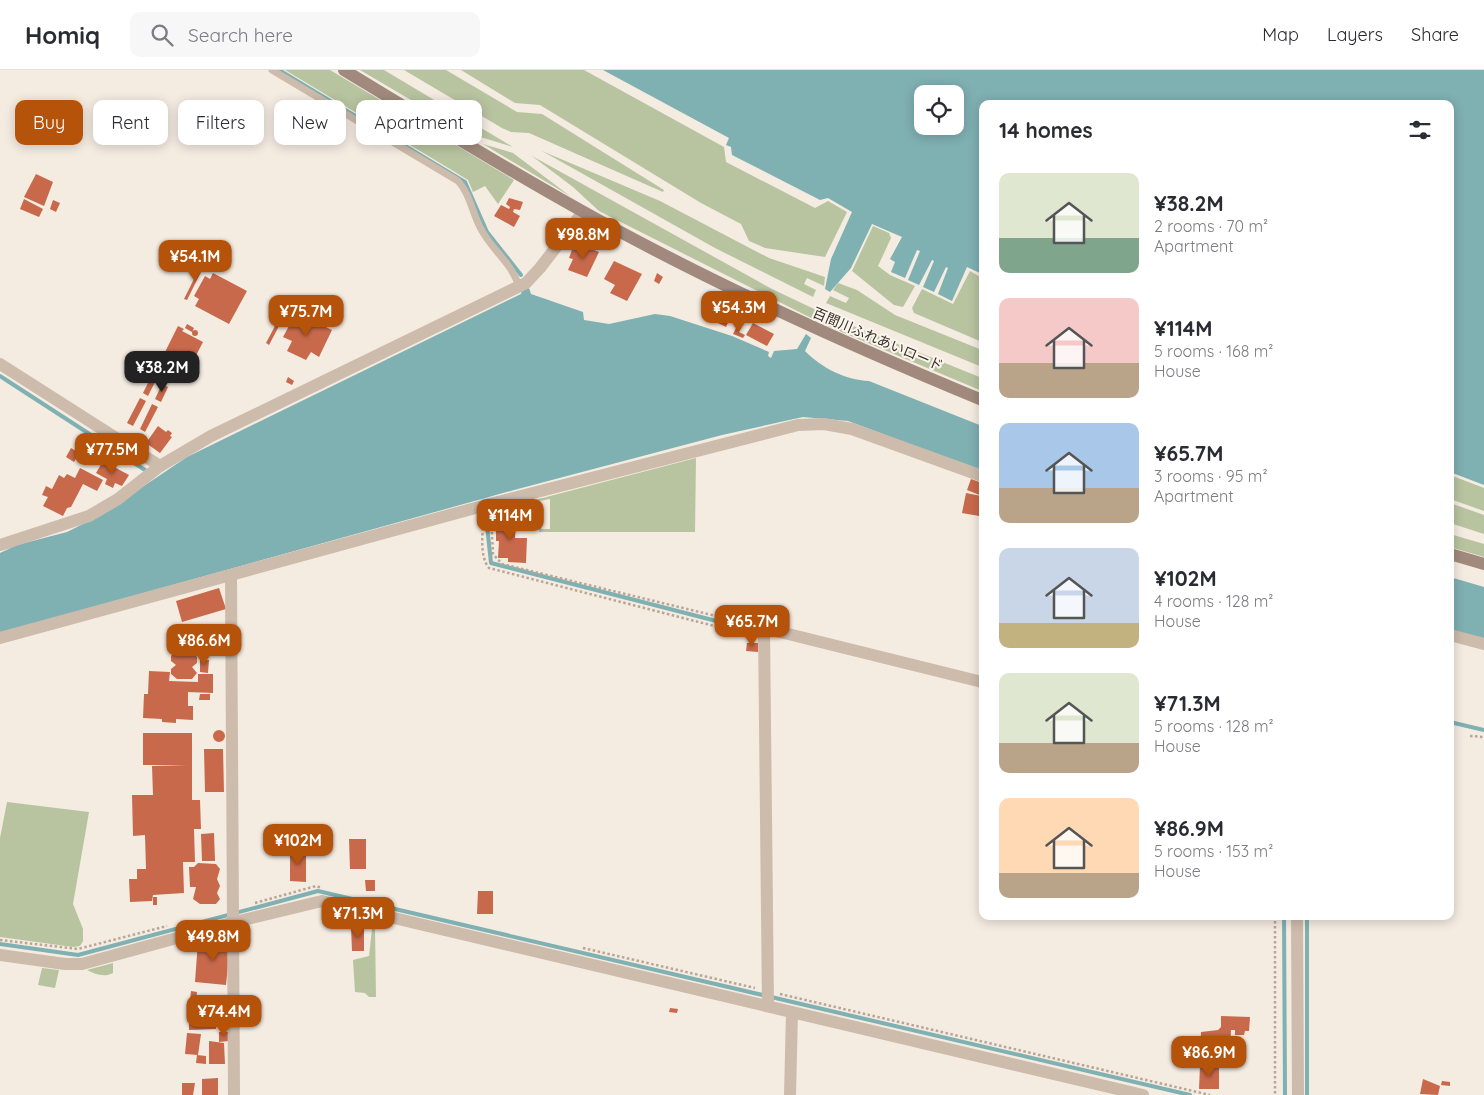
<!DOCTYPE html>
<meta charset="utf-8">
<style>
:root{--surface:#fff;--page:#f7f7f7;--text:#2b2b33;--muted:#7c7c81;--line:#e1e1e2;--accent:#b45309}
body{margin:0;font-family:Quicksand,"Noto Sans JP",sans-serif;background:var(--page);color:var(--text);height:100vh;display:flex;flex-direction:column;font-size:19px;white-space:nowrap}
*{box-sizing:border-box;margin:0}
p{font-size:16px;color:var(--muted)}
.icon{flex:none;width:28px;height:28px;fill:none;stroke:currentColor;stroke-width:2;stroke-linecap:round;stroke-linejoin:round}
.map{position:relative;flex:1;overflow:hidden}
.panel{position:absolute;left:979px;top:30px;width:475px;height:820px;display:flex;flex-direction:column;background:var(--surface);border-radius:10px;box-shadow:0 2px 12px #0003}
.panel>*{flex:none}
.banner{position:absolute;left:15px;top:30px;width:475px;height:45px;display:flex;gap:10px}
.buttons{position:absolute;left:914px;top:15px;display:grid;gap:10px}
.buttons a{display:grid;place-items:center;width:50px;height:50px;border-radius:10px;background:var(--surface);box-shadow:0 2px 12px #0003;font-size:25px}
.price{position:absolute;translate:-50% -42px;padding:0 11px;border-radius:10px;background:var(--accent);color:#fff;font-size:16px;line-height:32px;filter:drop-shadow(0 1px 2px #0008)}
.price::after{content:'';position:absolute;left:50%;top:30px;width:15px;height:11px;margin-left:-8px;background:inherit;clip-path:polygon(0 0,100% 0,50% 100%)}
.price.on{background:#222;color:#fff}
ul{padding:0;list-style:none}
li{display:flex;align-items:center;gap:15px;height:125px;padding:0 20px}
li span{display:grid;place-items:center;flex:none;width:140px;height:100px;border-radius:10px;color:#555}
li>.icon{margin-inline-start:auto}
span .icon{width:60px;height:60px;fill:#fffc;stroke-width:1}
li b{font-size:21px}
h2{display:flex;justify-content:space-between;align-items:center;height:60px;padding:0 20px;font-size:21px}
.chip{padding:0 18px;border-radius:10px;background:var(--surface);box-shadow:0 2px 12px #0003;font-size:18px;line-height:45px}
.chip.on{background:var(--accent);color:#fff}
header{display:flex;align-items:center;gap:30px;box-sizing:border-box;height:70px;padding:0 25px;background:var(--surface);border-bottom:1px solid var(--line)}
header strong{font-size:24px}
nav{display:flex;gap:28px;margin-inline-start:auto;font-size:18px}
.search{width:350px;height:45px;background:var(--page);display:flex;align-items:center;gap:12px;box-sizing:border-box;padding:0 18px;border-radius:10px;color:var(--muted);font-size:19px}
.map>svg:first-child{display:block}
.green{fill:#b8c4a0;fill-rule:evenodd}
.water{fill:#7fb0b2;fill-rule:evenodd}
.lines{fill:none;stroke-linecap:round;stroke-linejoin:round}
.stream{stroke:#7fb0b2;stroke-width:4}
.building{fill:#c8694b}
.path{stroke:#b9a596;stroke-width:2.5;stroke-dasharray:2.5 2.5;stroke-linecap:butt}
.lane{stroke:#cdbbac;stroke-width:7}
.street{stroke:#cdbbac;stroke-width:12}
.secondary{stroke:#a18a7d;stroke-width:12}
.labels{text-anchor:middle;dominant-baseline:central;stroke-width:4;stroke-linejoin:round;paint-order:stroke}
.street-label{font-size:14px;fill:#3b302b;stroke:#fbf5ee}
</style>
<header>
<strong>Homiq</strong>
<div class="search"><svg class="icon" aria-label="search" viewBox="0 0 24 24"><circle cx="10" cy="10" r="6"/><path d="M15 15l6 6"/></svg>Search here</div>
<nav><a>Map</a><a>Layers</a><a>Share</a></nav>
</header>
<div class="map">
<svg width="1484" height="1025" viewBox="0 0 1484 1025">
<rect width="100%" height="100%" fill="#f4ebe1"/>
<!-- green -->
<path class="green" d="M285,0H330L514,110L498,134L485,116L473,122L468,110L450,99Z
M360,0H384L513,77L467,63Z
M404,0H446L517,42L542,44L664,120L663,122L529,63L511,62L502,58Z
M461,0H584L724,77L726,92L815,138L828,131L847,142L825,187L765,178L749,171L741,154L701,133L540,35L515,33Z
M483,74L513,83L570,126Z
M542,81L660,131L769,188L825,207L824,216L807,208L804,214L816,220L813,227L715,178Z
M532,86L772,219L831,247L982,308V321L825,255L599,141L573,117Z
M873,156L889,163L891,168L878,196L890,205L915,216L903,237L894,235L852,201Z
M970,201L982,208V272L914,243L912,238L922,219L953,234Z
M838,213L857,220L895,245L982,280V297L826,233L830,226L846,233L849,228L833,220Z
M696,388L695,462H539L538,437H531V431ZM550,429V459H541L539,431Z
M1450,405L1484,418V441L1450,429Z
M1450,433L1484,445V464L1450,453Z
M1450,464L1484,474V487L1450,477Z
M7,732L89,742L73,834L83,859V871L80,876L73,877L0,867V768Z
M375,857L376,927H369L365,923L355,922L353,890L369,886L372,859Z
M113,893V903C104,908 95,904 87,900Z
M42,898L59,900L55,918L38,915Z"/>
<!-- water -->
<path class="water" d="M603,0H1484V415L1450,402V34H982V204L967,197L952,231L938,224L948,198L946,197L934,222L923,217L934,191L932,190L919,215L908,210L920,181L917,180L905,208L891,202L895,192L890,189L902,167L872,154L851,198L830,222L825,219L831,189L852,142L828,128L820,130L732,85L731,77L726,75L729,68ZM922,24H955V56H922Z
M529,218L531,224L583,242L584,250L609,254L655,244L670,246L732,266L769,282L768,286L771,288L774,281L797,279L806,264L811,268L805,281C822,298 845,310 869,311L982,356V401L848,351L803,347L722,365L514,420L0,563V483L17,475L67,462L101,445L187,387L521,224L522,220Z
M1450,507L1484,517V570L1450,561Z"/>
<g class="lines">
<!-- stream -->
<path class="stream" d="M279,0L465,112L487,162L521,205
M0,306L145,400
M486,446L491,493L763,563
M1450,652L1484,660
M1284,846L1285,1025
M0,874L78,885L318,821L1190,1025
M1307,1025V846"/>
</g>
<!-- building -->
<path class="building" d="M36,104L53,112L44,136L24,127Z
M509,128L523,132L520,140L514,139L513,142L520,146L514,157L494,146L501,135L509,139L510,137L506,134Z
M24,129L43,139L39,147L20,139Z
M53,130L60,133L56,142L50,139Z
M579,174L599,182L587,207L568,200L573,189L569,188L573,177L577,179Z
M614,191L642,204L627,231L610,223L615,215L604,209Z
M202,193L205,194L187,230L184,229Z
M213,203L247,221L229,254L195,236L199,229L194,226L205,206L210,209Z
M657,203L663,207L659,214L654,211Z
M278,233L283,236L277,247L272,244Z
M285,237L288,239L269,275L266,273Z
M724,240L732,244L726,257L718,253Z
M296,243L332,260L319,287L311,282L306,290L287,281L292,271L283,267Z
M753,253L774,264L767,276L746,265Z
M187,254L194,258L192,262L185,258Z
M178,256L184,259L182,261L203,272L189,299L163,286Z
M737,256L741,258L739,262L745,265L743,268L733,264Z
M192 263a3 3 0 1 1 6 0a3 3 0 1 1-6 0Z
M155,299L160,302L148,326L143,323Z
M288,307L294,311L292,315L286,312Z
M162,314L168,317L161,332L155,329Z
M140,328L146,331L133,356L127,353Z
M152,334L158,337L145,362L140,359Z
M158,356L166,362L168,360L172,363L170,366L172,367L160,383L146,373Z
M71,378L79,383L74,392L66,387Z
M103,391L129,405L122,416L115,413L113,418L105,414L107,409L96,403Z
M80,398L103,410L97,421L83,414L71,437L67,438L63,446L43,436L48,427L42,425L46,416L52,419L59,405L64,408L67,404L75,408Z
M971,409L982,413V426L967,420Z
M966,423L981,426L979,434L982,436L979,446L962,443Z
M516,438H521V444H516Z
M509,440L510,445H504L503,441Z
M496,446L516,447L515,468H527L526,493L508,492V488H498L499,471H496Z
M219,518L226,539L182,552L176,531Z
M175,557L185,559L191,557L197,561V566L193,570L197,576L192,583L197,587V593L192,597L197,603L192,609H177L171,604V599L176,595L171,591V586L175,582L171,577L174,570L170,563Z
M747,573H758V582L746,581Z
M200,590H209L208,603L200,602Z
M149,601L170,602L169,611L198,612V604H213V623L188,622V636H193V650L176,649V653L162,652V649L143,648L144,624H148Z
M200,624H210V630H199Z
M213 666a6 6 0 1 1 12 0a6 6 0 1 1-12 0Z
M143,663H192V730H200L201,759H194L195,792H183L184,823L153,825L152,831L130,832L129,809H137V799H146L145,765L133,766L132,725H153L152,696L187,695H143Z
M204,679H223L224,722H205Z
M214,763L215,791H202L201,764Z
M349,769H366V799H350Z
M290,781L306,782V812L290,811Z
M198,793L216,794L220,799L217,809L220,816L217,823L220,829L216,834H200L193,829L196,817H190L189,797H194Z
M365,810H375V821H366Z
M478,821H493V844H477Z
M153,827H157V835H153Z
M351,857H364V881H352Z
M226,864L227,874H230L226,915L195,912L198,871L226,874L221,873L220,865Z
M191,921L197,922L196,931H190Z
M196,934H211V939L196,940Z
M670,938L678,939L677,943L669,942Z
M189,942H212V947H215L216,959L189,960Z
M219,942H229V951H219Z
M1221,946L1250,947L1249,961H1245L1244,965H1235V960H1231L1230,985H1224L1223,994L1212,993V985L1200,984L1201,962L1218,960L1221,957Z
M219,962H229V971L219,972Z
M187,963L201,964L198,985L185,984Z
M209,971L224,973L225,994H209Z
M197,985L206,986V994L196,993Z
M1200,996H1219V1019H1199Z
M218,1008V1025H202V1009Z
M1423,1009L1440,1016L1438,1025L1420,1024Z
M1442,1011L1450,1012V1016L1441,1015Z
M182,1013H195L193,1025H182Z"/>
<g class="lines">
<!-- path -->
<path class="path" d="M491,447L493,484L502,494L753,555
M483,448C483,463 479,486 489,498L753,566
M1470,666L1484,667
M255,833L316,816L322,818
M1275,846V1025
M0,870L78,879L167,856
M583,878L755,918
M780,924L1210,1025"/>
<!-- lane -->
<path class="lane" d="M272,0L458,111C470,124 472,142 480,157C491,180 510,190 519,216"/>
<!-- street -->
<path class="street" d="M0,294L160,396
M0,475L89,446L118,429L160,396L211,366L526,213L540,198L583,142
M231,506L234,1025
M1450,565L1484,574
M0,568L490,434L798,355L824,354L852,359L982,406
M1297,846L1298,1025
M0,885L65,894H82L235,852L322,831L1143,1025
M768,936L764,558L982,612
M790,1025L792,942"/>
<!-- secondary -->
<path class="secondary" d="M344,0C423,48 501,96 582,141C711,213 846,274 982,330
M1450,484L1484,494"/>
</g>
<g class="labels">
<!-- street labels -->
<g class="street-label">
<text transform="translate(878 269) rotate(23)">百間川ふれあいロード</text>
</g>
</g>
</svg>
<div class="buttons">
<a><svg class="icon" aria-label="locate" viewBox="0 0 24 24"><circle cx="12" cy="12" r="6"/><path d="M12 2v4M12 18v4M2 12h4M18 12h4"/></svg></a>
</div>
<b class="price" style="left:583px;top:190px">¥98.8M</b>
<b class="price" style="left:195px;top:212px">¥54.1M</b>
<b class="price" style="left:739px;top:263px">¥54.3M</b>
<b class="price" style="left:306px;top:267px">¥75.7M</b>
<b class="price on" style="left:162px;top:323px">¥38.2M</b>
<b class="price" style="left:112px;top:405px">¥77.5M</b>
<b class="price" style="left:510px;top:471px">¥114M</b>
<b class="price" style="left:752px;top:577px">¥65.7M</b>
<b class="price" style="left:204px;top:596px">¥86.6M</b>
<b class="price" style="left:298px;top:796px">¥102M</b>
<b class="price" style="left:358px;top:869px">¥71.3M</b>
<b class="price" style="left:213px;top:892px">¥49.8M</b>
<b class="price" style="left:224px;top:967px">¥74.4M</b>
<b class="price" style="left:1209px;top:1008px">¥86.9M</b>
<div class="banner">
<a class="chip on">Buy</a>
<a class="chip">Rent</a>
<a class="chip">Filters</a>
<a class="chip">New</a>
<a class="chip">Apartment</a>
</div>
<section class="panel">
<h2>14 homes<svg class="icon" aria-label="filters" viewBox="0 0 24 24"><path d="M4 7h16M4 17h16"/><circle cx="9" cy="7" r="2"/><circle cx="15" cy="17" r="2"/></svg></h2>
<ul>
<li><span style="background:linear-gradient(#dfe7d0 65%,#7fa58c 0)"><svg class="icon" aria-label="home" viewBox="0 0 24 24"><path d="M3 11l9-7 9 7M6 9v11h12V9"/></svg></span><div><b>¥38.2M</b><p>2 rooms · 70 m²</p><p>Apartment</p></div></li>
<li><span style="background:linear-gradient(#f6c9c9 65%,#b9a48a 0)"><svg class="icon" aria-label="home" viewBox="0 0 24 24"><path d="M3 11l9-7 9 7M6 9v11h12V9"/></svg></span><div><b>¥114M</b><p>5 rooms · 168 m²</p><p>House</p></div></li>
<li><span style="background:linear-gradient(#a9c7e8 65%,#b9a48a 0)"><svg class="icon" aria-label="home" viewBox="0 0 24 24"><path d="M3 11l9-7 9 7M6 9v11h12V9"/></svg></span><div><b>¥65.7M</b><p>3 rooms · 95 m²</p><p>Apartment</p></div></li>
<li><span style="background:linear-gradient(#c9d6e8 75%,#c2b280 0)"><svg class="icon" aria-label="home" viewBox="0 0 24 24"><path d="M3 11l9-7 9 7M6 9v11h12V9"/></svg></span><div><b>¥102M</b><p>4 rooms · 128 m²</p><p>House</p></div></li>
<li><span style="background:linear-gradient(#dfe7d0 70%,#b9a48a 0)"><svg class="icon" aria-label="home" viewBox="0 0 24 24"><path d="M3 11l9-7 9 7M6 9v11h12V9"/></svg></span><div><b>¥71.3M</b><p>5 rooms · 128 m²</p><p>House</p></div></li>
<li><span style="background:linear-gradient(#ffd9b3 75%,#b9a48a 0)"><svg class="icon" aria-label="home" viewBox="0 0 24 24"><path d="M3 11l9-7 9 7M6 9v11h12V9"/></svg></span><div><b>¥86.9M</b><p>5 rooms · 153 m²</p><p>House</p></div></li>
</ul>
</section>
</div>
